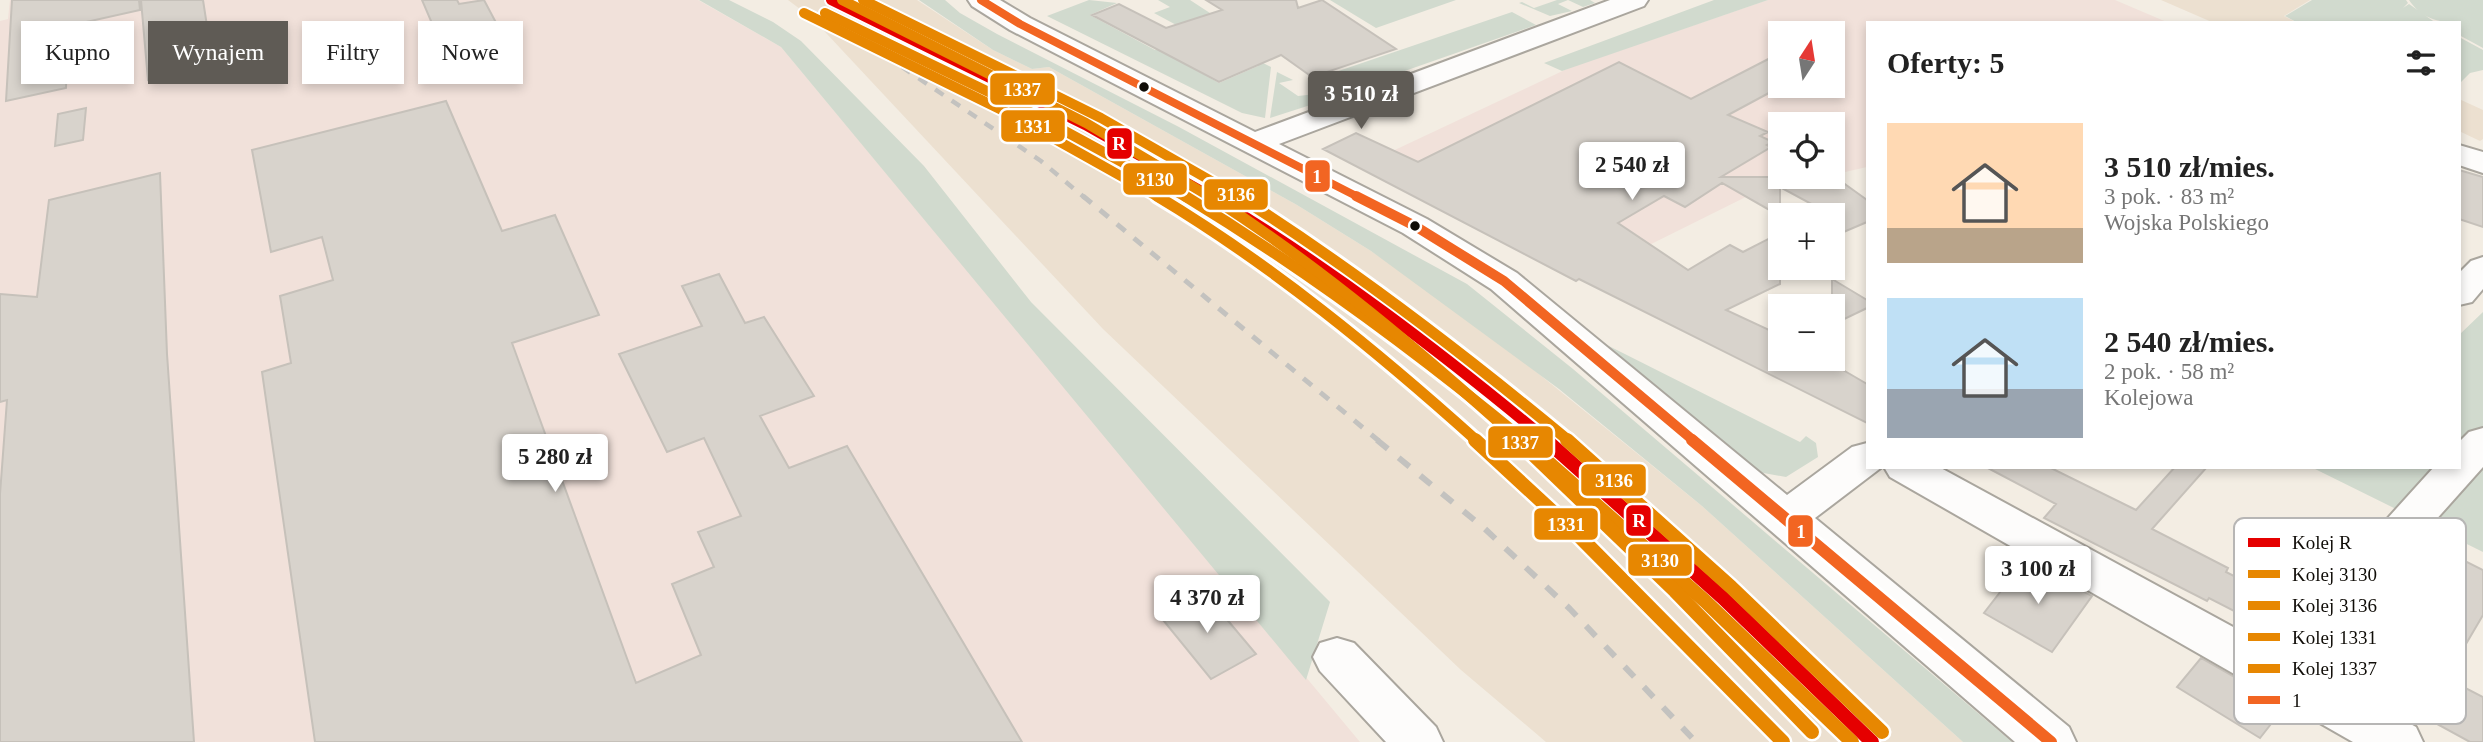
<!DOCTYPE html>
<html lang="pl">
<meta charset="utf-8">
<style>
:root{--surface:#fff;--page:#f2f2f2;--text:#222;--muted:#767676;--accent:#5f5b55}
body{margin:0;font-family:"Times New Roman",serif;background:var(--page);color:var(--text);height:100vh;display:flex;flex-direction:column;font-size:26px;white-space:nowrap}
*{box-sizing:border-box;margin:0}
p{font-size:23px;color:var(--muted)}
.icon{flex:none;width:38px;height:38px;fill:none;stroke:currentColor;stroke-width:2;stroke-linecap:round;stroke-linejoin:round}
.map{position:relative;flex:1;overflow:hidden}
.side{position:absolute;left:1866px;top:21px;width:595px;height:448px;display:flex;flex-direction:column;background:var(--surface);border-radius:0px;box-shadow:0 4px 10px #0003}
.side>*{flex:none}
.top-card{position:absolute;left:21px;top:21px;width:665px;height:63px;display:flex;gap:14px}
.needle{width:46px;rotate:12deg}
.buttons{position:absolute;left:1768px;top:21px;display:grid;gap:14px}
.buttons a{display:grid;place-items:center;width:77px;height:77px;border-radius:0px;background:var(--surface);box-shadow:0 4px 10px #0003;font-size:35px}
.price{position:absolute;translate:-50% -60px;padding:0 16px;border-radius:7px;background:#fff;color:#222;font-size:23px;line-height:46px;filter:drop-shadow(0 2px 4px #0008)}
.price::after{content:'';position:absolute;left:50%;top:42px;width:21px;height:16px;margin-left:-10px;background:inherit;clip-path:polygon(0 0,100% 0,50% 100%)}
.price.active{background:var(--accent);color:#fff}
ul{padding:0;list-style:none}
li{display:flex;align-items:center;gap:21px;height:175px;padding:0 21px}
li span{display:grid;place-items:center;flex:none;width:196px;height:140px;border-radius:0px;color:#555}
li>.icon{margin-inline-start:auto}
span .icon{width:84px;height:84px;fill:#fffc;stroke-width:1}
li b{font-size:30px}
h2{display:flex;justify-content:space-between;align-items:center;height:84px;padding:0 21px;font-size:30px}
.chip{padding:0 24px;border-radius:0px;background:var(--surface);box-shadow:0 4px 10px #0003;font-size:24px;line-height:63px}
.chip.active{background:var(--accent);color:#fff}
.map>svg:first-child{display:block}
.built{fill:#ece0d0}
.industrial{fill:#f1e1da;fill-rule:evenodd}
.green{fill:#d1dace}
.building{fill:#d8d3cc;stroke:#c6c1ba;stroke-width:2}
.lines{fill:none;stroke-linecap:round;stroke-linejoin:round}
.minor-casing{stroke:#aaa69e;stroke-width:4}
.minor{fill:#fdfcfb;fill-rule:evenodd}
.rail-far2{stroke:#c3c2bf;stroke-width:4.5;stroke-dasharray:10 10;stroke-linecap:butt}
.rail-far1{stroke:#c3c2bf;stroke-width:5;stroke-dasharray:11 11;stroke-linecap:butt}
.rail{stroke:#c3c2bf;stroke-width:6;stroke-dasharray:14 14;stroke-linecap:butt}
.bus-1-far2-casing{stroke:#fff;stroke-width:12}
.bus-1-far1-casing{stroke:#fff;stroke-width:15}
.bus-1-casing{stroke:#fff;stroke-width:18}
.bus-1-far2{stroke:#f26522;stroke-width:8}
.bus-1-far1{stroke:#f26522;stroke-width:10}
.bus-1{stroke:#f26522;stroke-width:12}
.rail-1-far2-casing{stroke:#fff;stroke-width:14}
.rail-1-far1-casing{stroke:#fff;stroke-width:17}
.rail-1-casing{stroke:#fff;stroke-width:19}
.rail-2-far2-casing{stroke:#fff;stroke-width:14}
.rail-2-far1-casing{stroke:#fff;stroke-width:17}
.rail-2-casing{stroke:#fff;stroke-width:19}
.rail-3-far2-casing{stroke:#fff;stroke-width:14}
.rail-3-far1-casing{stroke:#fff;stroke-width:17}
.rail-3-casing{stroke:#fff;stroke-width:19}
.rail-4-far2-casing{stroke:#fff;stroke-width:14}
.rail-4-far1-casing{stroke:#fff;stroke-width:17}
.rail-4-casing{stroke:#fff;stroke-width:19}
.rail-5-far2-casing{stroke:#fff;stroke-width:14}
.rail-5-far1-casing{stroke:#fff;stroke-width:17}
.rail-5-casing{stroke:#fff;stroke-width:19}
.rail-1-far2{stroke:#e50000;stroke-width:10}
.rail-1-far1{stroke:#e50000;stroke-width:11}
.rail-1{stroke:#e50000;stroke-width:14}
.rail-2-far2{stroke:#e78701;stroke-width:10}
.rail-2-far1{stroke:#e78701;stroke-width:11}
.rail-2{stroke:#e78701;stroke-width:14}
.rail-3-far2{stroke:#e78701;stroke-width:10}
.rail-3-far1{stroke:#e78701;stroke-width:11}
.rail-3{stroke:#e78701;stroke-width:14}
.rail-4-far2{stroke:#e78701;stroke-width:10}
.rail-4-far1{stroke:#e78701;stroke-width:11}
.rail-4{stroke:#e78701;stroke-width:14}
.rail-5-far2{stroke:#e78701;stroke-width:10}
.rail-5-far1{stroke:#e78701;stroke-width:11}
.rail-5{stroke:#e78701;stroke-width:14}
.bus-dot{fill:#100d08;stroke:#fff;stroke-width:2.5}
.key{fill:#fff;stroke:#b7b6b5;stroke-width:2}
.key-label{font-size:19px;fill:#100d08}
.line-badge{stroke:#fff;stroke-width:2.5}
.badge-label{font-size:19px;text-anchor:middle;font-weight:bold;fill:#fff}
</style>
<div class="map">
<svg width="2483" height="742" viewBox="0 0 2483 742">
<rect width="100%" height="100%" fill="#f3ede3"/>
<!-- built -->
<path class="built" d="M788,0H917L993,50L1032,69L1049,67L1297,205L1371,251L1466,315L1702,506L1963,742H1546L1461,670L1103,329L812,18Z
M2161,0H2310L2284,16L2298,23H2214Z
M2459,99L2483,110V139L2480,141L2459,131Z"/>
<!-- industrial -->
<path class="industrial" d="M10,0H698L781,47L1360,742H0V21L8,19Z
M1768,0H2115L2169,23H1867V167L1832,175V124H1780V177H1786L1613,263L1382,156L1571,67ZM1780,33H1832V86H1780Z"/>
<!-- green -->
<path class="green" d="M699,0H729L773,22L801,41L924,166L1031,302L1330,602L1306,680L781,47Z
M919,0H945L960,13L997,34L1179,127L1467,284L1573,369L2012,742H1963L1702,506L1559,389L1371,251L1297,205L1049,67L1032,69L993,50Z
M1089,0L1117,3L1090,15L1155,50L1184,37L1185,64L1219,83L1258,66L1246,59L1251,57L1271,67L1265,118L1242,113L1047,16Z
M1158,0H1190L1213,15L1193,34L1154,13L1170,7Z
M1330,0H1456L1376,28Z
M1557,0H1590L1595,3L1583,7L1568,0L1558,4L1572,11L1550,16L1519,3L1522,2L1534,8Z
M1714,0H1768L1562,71L1544,63Z
M2312,0H2406L2408,3L2403,8L2409,4L2436,23H2298L2285,16Z
M2409,0H2483V48L2459,35V23C2438,23 2420,17 2409,0Z
M1512,12L1536,25L1339,94L1315,79Z
M2459,37L2483,50V70L2470,73L2459,84Z
M1277,72L1293,80L1279,83L1298,96L1316,94L1326,100L1270,118Z
M2483,312V552L2311,467H2459V335Z
M1591,337L1800,442L1806,436L1816,443L1818,457L1786,477L1758,472Z"/>
<!-- building -->
<path class="building" d="M12,0H139L140,10L68,26L66,88L6,101Z
M141,0H203L213,65L148,80Z
M422,0H457L459,4L484,0L501,32L477,37L482,47L446,56Z
M1206,0H1296L1298,8L1322,0L1396,49L1312,77L1281,55L1219,82L1092,15L1119,4L1166,28L1222,10Z
M1780,53V87L1728,115L1768,132L1760,136L1773,142L1767,145L1771,147L1721,177H1835L1867,200V222L1832,237V215L1780,187V216L1722,183L1685,207L1664,196L1618,223L1688,270L1730,245L1743,252L1780,233V284L1726,310L1780,335V359H1824L1867,384V423L1579,279L1576,281L1323,149L1356,133L1418,162L1619,62L1691,99Z
M446,101L502,231L555,215L599,315L512,343L636,683L701,655L672,584L714,567L698,532L741,516L704,438L667,452L619,354L702,326L682,286L719,274L745,323L764,317L814,396L760,416L789,468L847,446L1022,742H315L262,372L291,363L280,296L333,280L322,237L271,252L252,150Z
M86,108L83,140L55,146L58,114Z
M2459,170L2483,177V227L2459,219Z
M160,173L167,354L194,742H0V494L7,400L0,402V294L37,297L49,200Z
M1832,279L1867,300V308L1832,325Z
M1986,467H2049L2136,510L2175,467H2207L2152,529L2228,568L2226,572L2291,605L2275,632L2209,598L2207,601L2044,518L2056,504Z
M2414,550L2456,571L2463,560L2483,570V615L2446,678L2483,697V742H2470L2329,665Z
M2025,560L2092,596L2052,652L1984,613Z
M1203,591L1256,654L1211,679L1159,615Z
M2201,658L2285,706L2260,738L2177,687Z"/>
<g class="lines">
<defs>
<path id="minor" d="M968,0H1000L1030,18L1255,132L1610,0H1648L1644,6L1279,144L1427,219L1517,273L1787,495L1852,447L1867,443V467H1882L1815,518L2069,727L2076,742H2015L1491,289L1403,233L1010,30L972,6Z
M2459,145L2483,152V173L2459,165Z
M2483,257V289L2472,302L2459,305V273L2471,261Z
M2483,428V467L2417,541L2319,674L2416,727L2423,742H2353L1890,477L1884,467H1939L2279,652L2295,636L2387,519L2434,467H2459V442L2469,432Z
M1337,638L1354,643L1436,727L1443,742H1386L1320,671L1313,657L1320,643Z"/>
</defs>
<!-- minor casing -->
<use href="#minor" class="minor-casing"/>
<!-- minor -->
<use href="#minor" class="minor"/>
<!-- rail-far2 -->
<path class="rail-far2" d="M902,67L1041,161L1085,198"/>
<!-- rail-far1 -->
<path class="rail-far1" d="M1083,196L1379,441"/>
<!-- rail -->
<path class="rail" d="M1377,440L1484,528L1570,609L1696,742"/>
<defs>
<path id="bus-1-far2" d="M981,0L1020,24L1360,198"/>
<path id="bus-1-far1" d="M1356,196L1415,226L1504,281L1694,441"/>
<path id="bus-1" d="M1692,440L2051,742"/>
</defs>
<!-- bus-1-far2 casing -->
<use href="#bus-1-far2" class="bus-1-far2-casing"/>
<!-- bus-1-far1 casing -->
<use href="#bus-1-far1" class="bus-1-far1-casing"/>
<!-- bus-1 casing -->
<use href="#bus-1" class="bus-1-casing"/>
<!-- bus-1-far2 -->
<use href="#bus-1-far2" class="bus-1-far2"/>
<!-- bus-1-far1 -->
<use href="#bus-1-far1" class="bus-1-far1"/>
<!-- bus-1 -->
<use href="#bus-1" class="bus-1"/>
<defs>
<path id="rail-1-far2" d="M831,0L1085,125L1214,198"/>
<path id="rail-1-far1" d="M1211,196C1331,268 1441,352 1548,441"/>
<path id="rail-1" d="M1546,440L1722,597L1872,742"/>
<path id="rail-2-far2" d="M825,13L1028,111L1188,198"/>
<path id="rail-2-far1" d="M1185,196C1305,269 1417,352 1525,441"/>
<path id="rail-2" d="M1523,440L1705,601L1852,742"/>
<path id="rail-3-far2" d="M863,0L1101,118L1241,198"/>
<path id="rail-3-far1" d="M1238,196C1355,270 1463,353 1569,441"/>
<path id="rail-3" d="M1567,440L1731,587L1882,732"/>
<path id="rail-4-far2" d="M804,13L1012,115L1160,198"/>
<path id="rail-4-far1" d="M1157,196C1272,265 1378,352 1477,441"/>
<path id="rail-4" d="M1475,440L1580,537L1783,742"/>
<path id="rail-5-far2" d="M842,0L1086,123L1212,198"/>
<path id="rail-5-far1" d="M1210,196C1321,267 1422,353 1520,441"/>
<path id="rail-5" d="M1518,440L1675,591L1812,732"/>
</defs>
<!-- rail-1-far2 casing -->
<use href="#rail-1-far2" class="rail-1-far2-casing"/>
<!-- rail-1-far1 casing -->
<use href="#rail-1-far1" class="rail-1-far1-casing"/>
<!-- rail-1 casing -->
<use href="#rail-1" class="rail-1-casing"/>
<!-- rail-2-far2 casing -->
<use href="#rail-2-far2" class="rail-2-far2-casing"/>
<!-- rail-2-far1 casing -->
<use href="#rail-2-far1" class="rail-2-far1-casing"/>
<!-- rail-2 casing -->
<use href="#rail-2" class="rail-2-casing"/>
<!-- rail-3-far2 casing -->
<use href="#rail-3-far2" class="rail-3-far2-casing"/>
<!-- rail-3-far1 casing -->
<use href="#rail-3-far1" class="rail-3-far1-casing"/>
<!-- rail-3 casing -->
<use href="#rail-3" class="rail-3-casing"/>
<!-- rail-4-far2 casing -->
<use href="#rail-4-far2" class="rail-4-far2-casing"/>
<!-- rail-4-far1 casing -->
<use href="#rail-4-far1" class="rail-4-far1-casing"/>
<!-- rail-4 casing -->
<use href="#rail-4" class="rail-4-casing"/>
<!-- rail-5-far2 casing -->
<use href="#rail-5-far2" class="rail-5-far2-casing"/>
<!-- rail-5-far1 casing -->
<use href="#rail-5-far1" class="rail-5-far1-casing"/>
<!-- rail-5 casing -->
<use href="#rail-5" class="rail-5-casing"/>
<!-- rail-1-far2 -->
<use href="#rail-1-far2" class="rail-1-far2"/>
<!-- rail-1-far1 -->
<use href="#rail-1-far1" class="rail-1-far1"/>
<!-- rail-1 -->
<use href="#rail-1" class="rail-1"/>
<!-- rail-2-far2 -->
<use href="#rail-2-far2" class="rail-2-far2"/>
<!-- rail-2-far1 -->
<use href="#rail-2-far1" class="rail-2-far1"/>
<!-- rail-2 -->
<use href="#rail-2" class="rail-2"/>
<!-- rail-3-far2 -->
<use href="#rail-3-far2" class="rail-3-far2"/>
<!-- rail-3-far1 -->
<use href="#rail-3-far1" class="rail-3-far1"/>
<!-- rail-3 -->
<use href="#rail-3" class="rail-3"/>
<!-- rail-4-far2 -->
<use href="#rail-4-far2" class="rail-4-far2"/>
<!-- rail-4-far1 -->
<use href="#rail-4-far1" class="rail-4-far1"/>
<!-- rail-4 -->
<use href="#rail-4" class="rail-4"/>
<!-- rail-5-far2 -->
<use href="#rail-5-far2" class="rail-5-far2"/>
<!-- rail-5-far1 -->
<use href="#rail-5-far1" class="rail-5-far1"/>
<!-- rail-5 -->
<use href="#rail-5" class="rail-5"/>
</g>
<!-- markers -->
<g class="bus-dot">
<circle cx="1144" cy="87" r="6"/>
<circle cx="1415" cy="226" r="6"/>
</g>
<!-- legend -->
<rect x="2234" y="518" width="232" height="206" rx="10" class="key"/>
<rect x="2248" y="538" width="32" height="9" fill="#e50000"/>
<rect x="2248" y="570" width="32" height="8" fill="#e78701"/>
<rect x="2248" y="601" width="32" height="9" fill="#e78701"/>
<rect x="2248" y="633" width="32" height="8" fill="#e78701"/>
<rect x="2248" y="664" width="32" height="9" fill="#e78701"/>
<rect x="2248" y="696" width="32" height="8" fill="#f26522"/>
<g class="key-label">
<text x="2292" y="549">Kolej R</text>
<text x="2292" y="581">Kolej 3130</text>
<text x="2292" y="612">Kolej 3136</text>
<text x="2292" y="644">Kolej 1331</text>
<text x="2292" y="675">Kolej 1337</text>
<text x="2292" y="707">1</text>
</g>
<g class="line-badge">
<rect x="989" y="72" width="67" height="34" rx="7" fill="#e78701"/>
<rect x="1000" y="109" width="66" height="34" rx="7" fill="#e78701"/>
<rect x="1106" y="127" width="27" height="33" rx="7" fill="#e50000"/>
<rect x="1304" y="159" width="27" height="34" rx="7" fill="#f26522"/>
<rect x="1122" y="162" width="66" height="34" rx="7" fill="#e78701"/>
<rect x="1203" y="178" width="66" height="33" rx="7" fill="#e78701"/>
<rect x="1487" y="425" width="67" height="34" rx="7" fill="#e78701"/>
<rect x="1580" y="463" width="67" height="34" rx="7" fill="#e78701"/>
<rect x="1625" y="504" width="27" height="33" rx="7" fill="#e50000"/>
<rect x="1533" y="507" width="66" height="34" rx="7" fill="#e78701"/>
<rect x="1787" y="514" width="27" height="34" rx="7" fill="#f26522"/>
<rect x="1627" y="543" width="66" height="34" rx="7" fill="#e78701"/>
</g>
<g class="badge-label">
<text x="1022" y="96">1337</text>
<text x="1033" y="133">1331</text>
<text x="1119" y="150">R</text>
<text x="1317" y="183">1</text>
<text x="1155" y="186">3130</text>
<text x="1236" y="201">3136</text>
<text x="1520" y="449">1337</text>
<text x="1614" y="487">3136</text>
<text x="1639" y="527">R</text>
<text x="1566" y="531">1331</text>
<text x="1801" y="538">1</text>
<text x="1660" y="567">3130</text>
</g>
</svg>
<div class="buttons">
<a><svg class="needle" viewBox="-14 -14 28 28"><path d="M0-13l5 13h-10z" fill="#e53935"/><path d="M0 13l5-13h-10z" fill="#767676"/></svg></a>
<a><svg class="icon" aria-label="locate" viewBox="0 0 24 24"><circle cx="12" cy="12" r="6"/><path d="M12 2v4M12 18v4M2 12h4M18 12h4"/></svg></a>
<a>+</a>
<a>−</a>
</div>
<b class="price active" style="left:1361px;top:131px">3 510 zł</b>
<b class="price" style="left:1632px;top:202px">2 540 zł</b>
<b class="price" style="left:555px;top:494px">5 280 zł</b>
<b class="price" style="left:2038px;top:606px">3 100 zł</b>
<b class="price" style="left:1207px;top:635px">4 370 zł</b>
<div class="top-card">
<a class="chip">Kupno</a>
<a class="chip active">Wynajem</a>
<a class="chip">Filtry</a>
<a class="chip">Nowe</a>
</div>
<section class="side">
<h2>Oferty: 5<svg class="icon" aria-label="filters" viewBox="0 0 24 24"><path d="M4 7h16M4 17h16"/><circle cx="9" cy="7" r="2"/><circle cx="15" cy="17" r="2"/></svg></h2>
<ul>
<li><span style="background:linear-gradient(#ffd9b3 75%,#b9a48a 0)"><svg class="icon" aria-label="home" viewBox="0 0 24 24"><path d="M3 11l9-7 9 7M6 9v11h12V9"/></svg></span><div><b>3 510 zł/mies.</b><p>3 pok. · 83 m²</p><p>Wojska Polskiego</p></div></li>
<li><span style="background:linear-gradient(#bfe0f5 65%,#9aa5b1 0)"><svg class="icon" aria-label="home" viewBox="0 0 24 24"><path d="M3 11l9-7 9 7M6 9v11h12V9"/></svg></span><div><b>2 540 zł/mies.</b><p>2 pok. · 58 m²</p><p>Kolejowa</p></div></li>
</ul>
</section>
</div>
